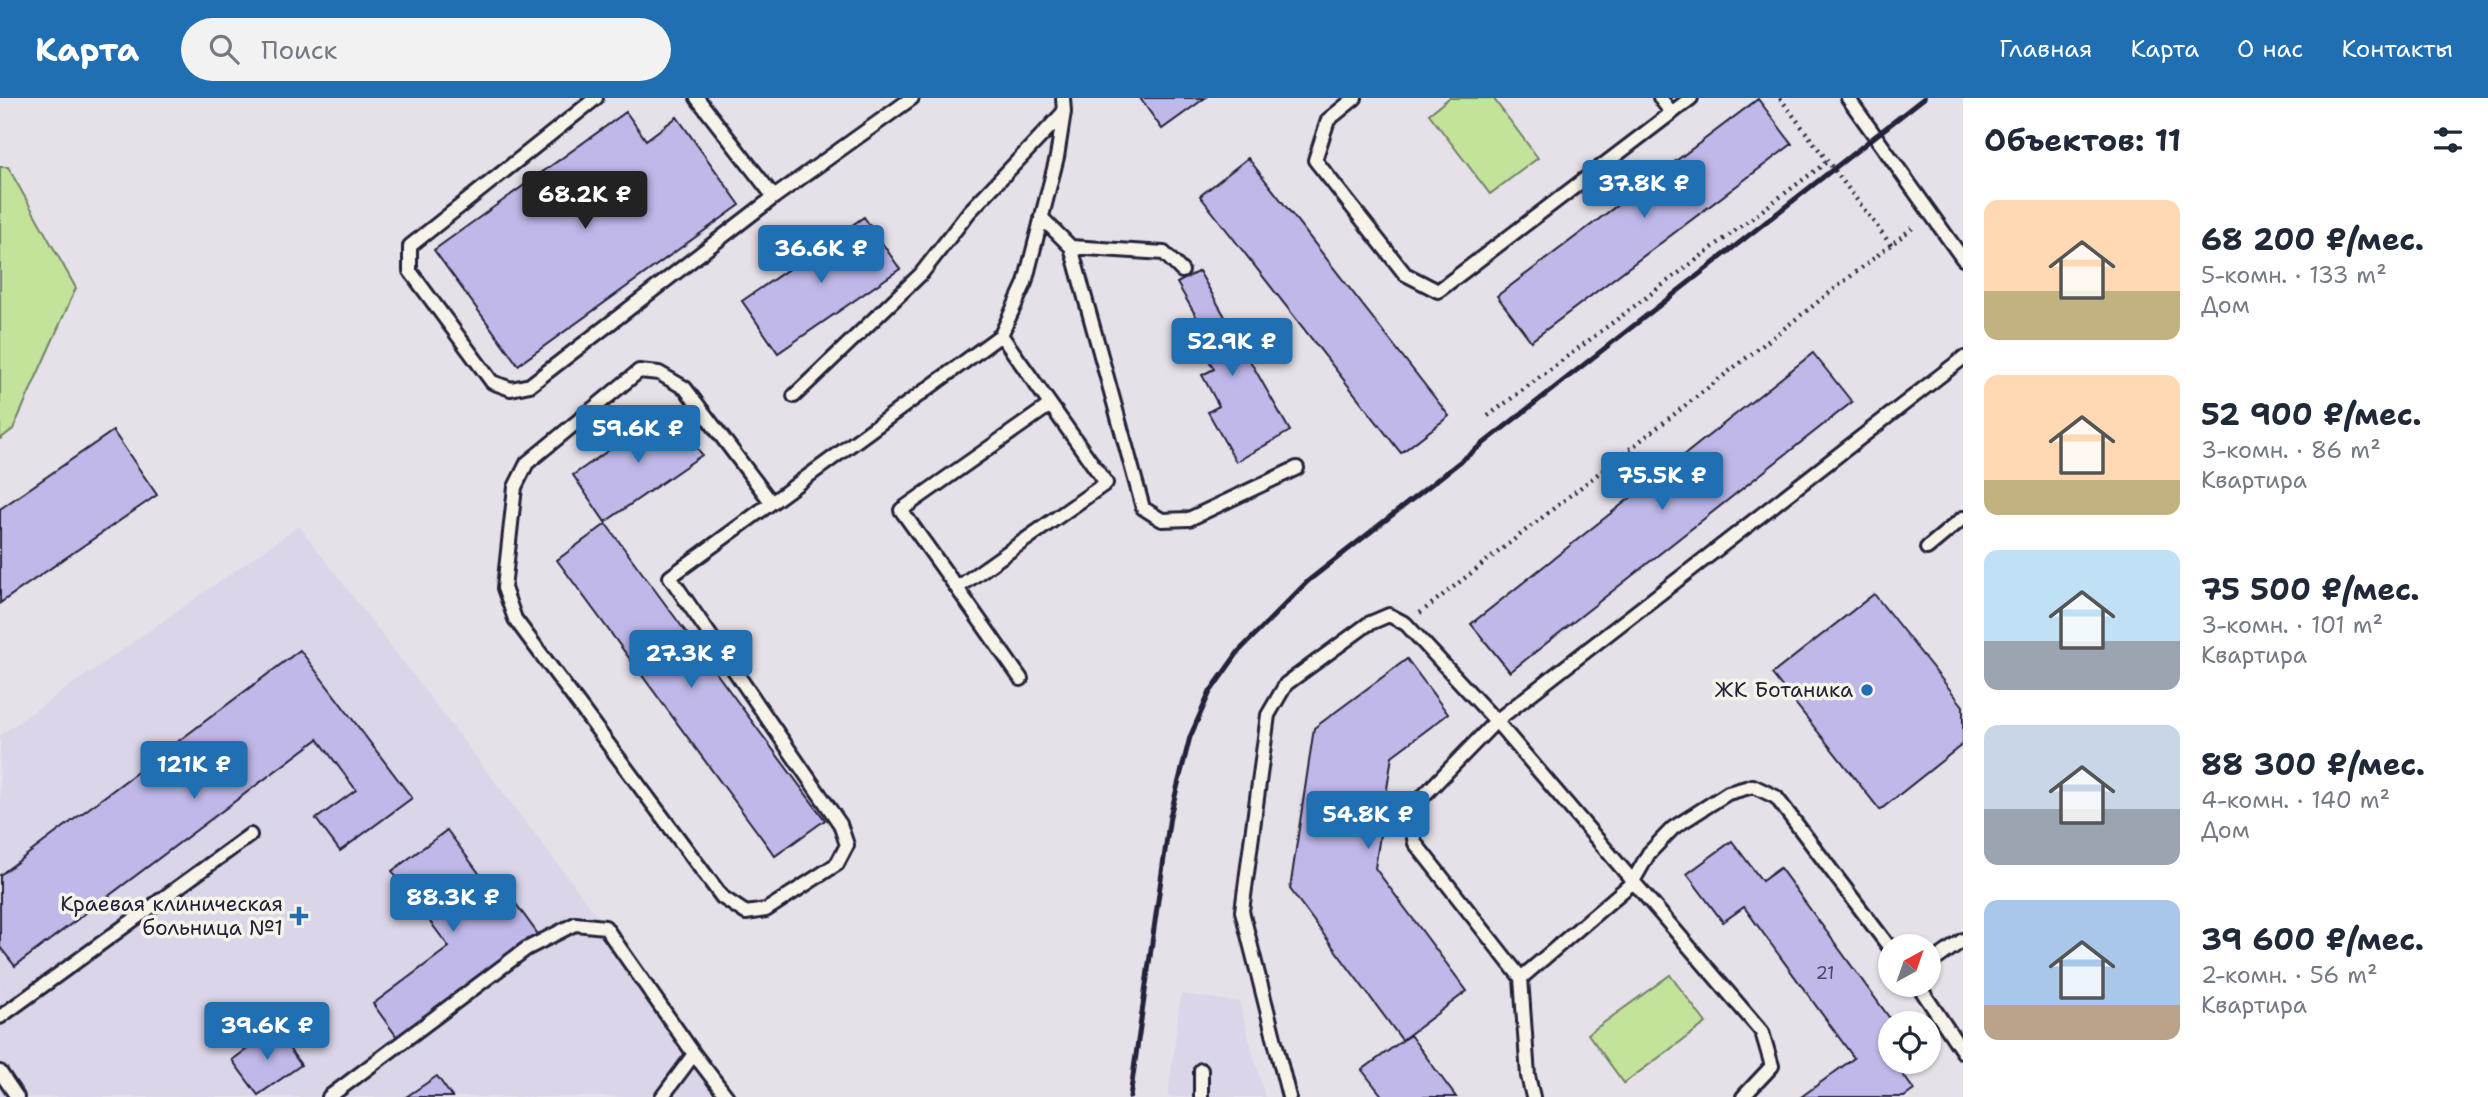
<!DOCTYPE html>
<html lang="ru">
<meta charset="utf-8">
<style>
:root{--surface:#fff;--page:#f2f2f3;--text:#1f2937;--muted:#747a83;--accent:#1f6fb2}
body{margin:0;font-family:"Shantell Sans",sans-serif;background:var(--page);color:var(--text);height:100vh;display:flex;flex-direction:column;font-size:26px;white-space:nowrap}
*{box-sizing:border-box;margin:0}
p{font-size:23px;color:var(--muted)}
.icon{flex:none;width:38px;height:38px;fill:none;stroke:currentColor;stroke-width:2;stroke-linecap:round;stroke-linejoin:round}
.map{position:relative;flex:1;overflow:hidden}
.details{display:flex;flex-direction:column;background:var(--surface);width:525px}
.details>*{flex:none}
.needle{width:46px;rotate:40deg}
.buttons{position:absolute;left:1878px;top:836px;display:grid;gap:14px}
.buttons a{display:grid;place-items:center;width:63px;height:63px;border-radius:50%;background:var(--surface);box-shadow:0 2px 5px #0004;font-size:35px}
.price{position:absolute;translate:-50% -60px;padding:0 16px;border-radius:7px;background:var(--accent);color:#fff;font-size:23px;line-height:46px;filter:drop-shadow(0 2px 4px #0008)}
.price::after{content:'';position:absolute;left:50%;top:42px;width:21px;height:16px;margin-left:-10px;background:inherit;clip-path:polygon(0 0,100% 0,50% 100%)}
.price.selected{background:#222;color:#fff}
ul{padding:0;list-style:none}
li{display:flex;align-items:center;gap:21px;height:175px;padding:0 21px}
li span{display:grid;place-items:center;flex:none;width:196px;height:140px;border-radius:14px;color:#555}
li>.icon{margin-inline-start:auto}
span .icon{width:84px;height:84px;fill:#fffc;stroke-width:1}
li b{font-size:30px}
h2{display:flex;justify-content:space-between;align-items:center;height:84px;padding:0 21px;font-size:30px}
header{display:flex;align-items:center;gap:42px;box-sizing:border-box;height:98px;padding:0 35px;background:var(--accent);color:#fff}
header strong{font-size:33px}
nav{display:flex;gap:38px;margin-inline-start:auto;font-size:24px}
.search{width:490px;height:63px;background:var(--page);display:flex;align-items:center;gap:18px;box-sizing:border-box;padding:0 24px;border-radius:38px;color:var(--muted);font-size:26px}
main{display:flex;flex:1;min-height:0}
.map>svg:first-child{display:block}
.built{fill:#dad5e8}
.green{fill:#c3e29a;stroke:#72826a;stroke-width:2}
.building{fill:#bfb8e9;stroke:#22223b;stroke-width:2}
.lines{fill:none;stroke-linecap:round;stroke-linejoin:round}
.lane-casing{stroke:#22223b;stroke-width:18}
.path{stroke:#22223b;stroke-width:4.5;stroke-dasharray:2 5;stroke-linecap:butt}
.lane{stroke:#f7f3e8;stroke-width:12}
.rail{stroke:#22223b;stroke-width:5}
.poi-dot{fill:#1f6fb2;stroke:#f7f3e8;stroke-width:2.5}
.labels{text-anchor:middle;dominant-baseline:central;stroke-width:7;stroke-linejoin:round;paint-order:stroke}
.number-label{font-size:18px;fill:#494866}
.poi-label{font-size:21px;fill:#22223b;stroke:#f7f3e8;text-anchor:end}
</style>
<header>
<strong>Карта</strong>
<div class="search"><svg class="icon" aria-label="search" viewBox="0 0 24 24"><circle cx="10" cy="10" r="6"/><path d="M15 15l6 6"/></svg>Поиск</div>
<nav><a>Главная</a><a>Карта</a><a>О нас</a><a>Контакты</a></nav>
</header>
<main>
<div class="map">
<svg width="1963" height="999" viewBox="0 0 1963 999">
<rect width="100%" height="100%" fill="#e6e1e8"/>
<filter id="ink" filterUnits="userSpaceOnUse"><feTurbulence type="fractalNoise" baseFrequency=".0143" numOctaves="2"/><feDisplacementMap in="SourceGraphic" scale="14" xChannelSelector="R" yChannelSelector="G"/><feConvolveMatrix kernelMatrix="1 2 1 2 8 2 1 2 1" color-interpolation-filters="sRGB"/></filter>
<g filter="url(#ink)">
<!-- built -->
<path class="built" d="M299,428L736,999H0V637Z
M1181,896L1239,904L1265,999H1168Z"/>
<!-- green -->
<path class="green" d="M1449,0H1493L1538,60L1490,96L1429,16Z
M0,69H8L76,190L13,331L0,341Z
M1670,877L1706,925L1624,985L1588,936Z"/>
<!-- building -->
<path class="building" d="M1140,0H1205L1162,31Z
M1758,1L1792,46L1531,243L1497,198Z
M626,14L646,42L677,19L740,107L518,267L434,152Z
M1248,60L1449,318L1401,355L1200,98Z
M864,119L900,171L778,255L742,203Z
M1199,173L1290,333L1236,364L1208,314L1219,308L1202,277L1214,271L1190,230L1200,225L1177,185Z
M1813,255L1852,304L1510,574L1471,526Z
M670,310L702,357L605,424L573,377Z
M113,333L157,397L0,505V411Z
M606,426L825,722L775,758L557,462Z
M1874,496L1963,608V646L1880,712L1772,576Z
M300,552L412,700L340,753L316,721L356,692L318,641L15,868L0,849V777Z
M1407,561L1448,616L1392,658L1375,770L1467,893L1402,942L1290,791L1314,630Z
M447,732L504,809L513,802L540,839L400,943L373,906L449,849L392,773Z
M1732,743L1762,783L1780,770L1894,926H1890V933L1878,942L1890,959V964H1894L1914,992L1904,999H1801L1854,960L1744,809L1723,824L1687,776Z
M275,931L301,967L258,997L232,962Z
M1410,937L1456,999H1383L1362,972Z
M437,978L452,999H406Z"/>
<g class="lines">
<defs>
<path id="lane" d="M596,0L410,148V173L492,284L511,291L530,287L774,99
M697,0L774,99L912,0
M1355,0L1328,22L1315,62L1405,176L1438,193L1691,0
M1660,0L1672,15
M1848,0L1963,161
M1041,119L1071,149L1143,410L1162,422L1189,421L1297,370
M1071,149L1164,155L1182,173
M1001,237L1106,385L957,490L901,412L1050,307
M794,298L921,176L969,114L1064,14
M771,404L685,290L659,275L639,273L527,365L515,389L504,490L515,521L722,799L746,815L766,812L837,766L847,747L840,726L670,479L1001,237L1025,185L1057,59L1064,14L1063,0
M1927,450L1963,420
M957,490L1021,581
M1928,867L1963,842
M1521,880L1415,745L1408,714L1496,623L1963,260
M1918,887L1963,954
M0,919L250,737
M694,956L727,999
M1201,972V999
M0,974L17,999
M329,999L526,851L575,826L605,829L694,956L662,999
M1289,999L1242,813L1268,617L1286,586L1368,526L1389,517L1406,526L1496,623L1762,934L1772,968L1743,999
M1533,999L1528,978L1521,880L1632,785L1649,755L1673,730L1728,695L1753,688L1776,699L1890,850"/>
</defs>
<!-- lane casing -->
<use href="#lane" class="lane-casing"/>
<!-- path -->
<path class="path" d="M1780,0L1891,147
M1488,318L1828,63
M1420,515L1915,128"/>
<!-- lane -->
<use href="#lane" class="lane"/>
<!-- rail -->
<path class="rail" d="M1130,999L1170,718L1190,639L1210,594L1239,553L1308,483L1924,0"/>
</g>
</g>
<!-- markers -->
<g class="poi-dot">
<circle cx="1867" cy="592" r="7"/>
<path d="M295.5 807.5h7v7h7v7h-7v7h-7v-7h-7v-7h7z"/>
</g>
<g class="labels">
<!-- number labels -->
<g class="number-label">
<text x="1825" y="875">21</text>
</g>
<!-- poi labels -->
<g class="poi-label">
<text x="1853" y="592">ЖК Ботаника</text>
<text x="283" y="806">Краевая клиническая<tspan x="283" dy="24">больница №1</tspan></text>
</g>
</g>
</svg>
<div class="buttons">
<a><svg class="needle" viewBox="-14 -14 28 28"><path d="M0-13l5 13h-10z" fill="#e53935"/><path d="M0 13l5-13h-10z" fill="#747a83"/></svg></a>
<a><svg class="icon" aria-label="locate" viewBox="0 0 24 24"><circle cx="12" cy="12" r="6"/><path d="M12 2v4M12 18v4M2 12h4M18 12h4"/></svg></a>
</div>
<b class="price" style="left:1644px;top:122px">37.8K ₽</b>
<b class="price selected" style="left:585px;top:133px">68.2K ₽</b>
<b class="price" style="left:821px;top:187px">36.6K ₽</b>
<b class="price" style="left:1232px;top:280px">52.9K ₽</b>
<b class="price" style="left:638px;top:367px">59.6K ₽</b>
<b class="price" style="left:1662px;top:414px">75.5K ₽</b>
<b class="price" style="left:691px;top:592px">27.3K ₽</b>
<b class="price" style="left:194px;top:703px">121K ₽</b>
<b class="price" style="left:1368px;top:753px">54.8K ₽</b>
<b class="price" style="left:453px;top:836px">88.3K ₽</b>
<b class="price" style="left:267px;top:964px">39.6K ₽</b>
</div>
<section class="details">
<h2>Объектов: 11<svg class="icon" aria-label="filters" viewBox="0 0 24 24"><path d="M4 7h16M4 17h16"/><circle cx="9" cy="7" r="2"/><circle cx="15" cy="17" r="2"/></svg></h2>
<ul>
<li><span style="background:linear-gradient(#ffd9b3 65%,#c2b280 0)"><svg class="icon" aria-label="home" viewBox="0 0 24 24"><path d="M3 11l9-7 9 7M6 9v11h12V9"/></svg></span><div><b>68 200 ₽/мес.</b><p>5-комн. · 133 m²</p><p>Дом</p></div></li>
<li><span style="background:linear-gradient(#ffd9b3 75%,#c2b280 0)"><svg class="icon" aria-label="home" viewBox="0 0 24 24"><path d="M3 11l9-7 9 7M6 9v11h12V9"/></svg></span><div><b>52 900 ₽/мес.</b><p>3-комн. · 86 m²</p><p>Квартира</p></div></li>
<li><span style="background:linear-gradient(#bfe0f5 65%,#9aa5b1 0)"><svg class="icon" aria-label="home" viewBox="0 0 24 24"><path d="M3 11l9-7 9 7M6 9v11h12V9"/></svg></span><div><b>75 500 ₽/мес.</b><p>3-комн. · 101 m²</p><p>Квартира</p></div></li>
<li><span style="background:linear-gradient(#c9d6e8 60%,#9aa5b1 0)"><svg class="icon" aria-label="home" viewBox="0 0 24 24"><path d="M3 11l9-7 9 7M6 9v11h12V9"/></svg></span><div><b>88 300 ₽/мес.</b><p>4-комн. · 140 m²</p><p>Дом</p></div></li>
<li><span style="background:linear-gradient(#a9c7e8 75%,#b9a48a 0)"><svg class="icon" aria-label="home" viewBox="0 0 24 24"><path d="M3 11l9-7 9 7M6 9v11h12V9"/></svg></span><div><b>39 600 ₽/мес.</b><p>2-комн. · 56 m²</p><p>Квартира</p></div></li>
</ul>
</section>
</main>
